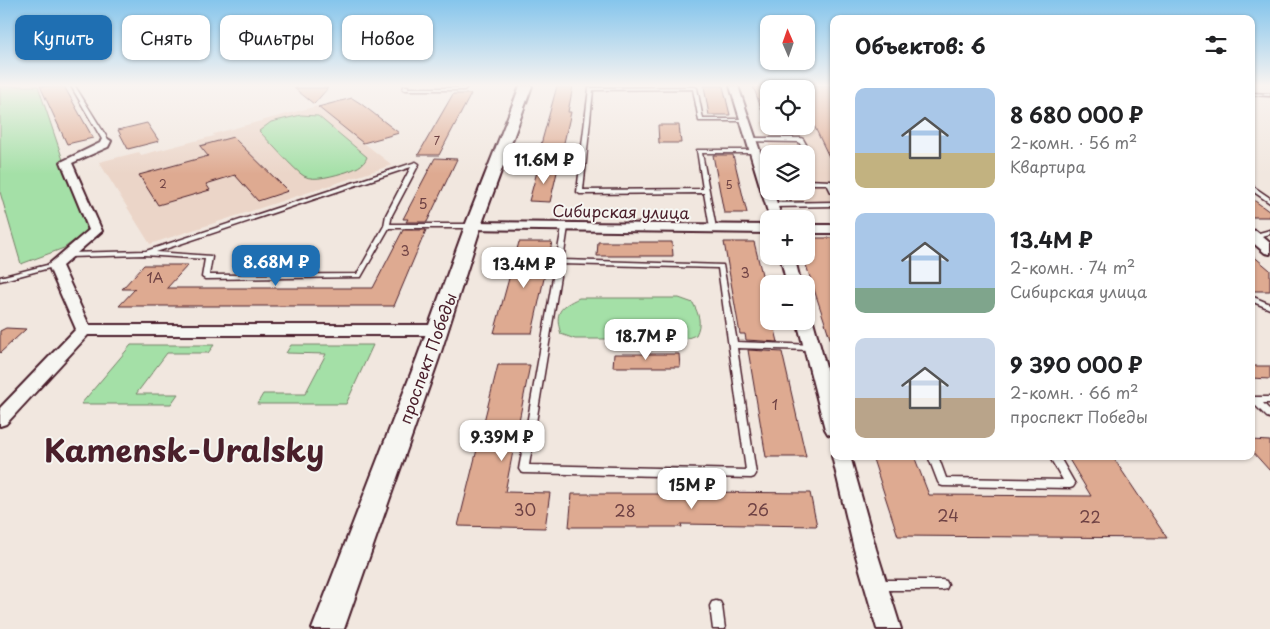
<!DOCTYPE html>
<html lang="ru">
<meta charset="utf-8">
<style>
:root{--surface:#fff;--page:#f6f6f6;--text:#202124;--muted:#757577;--accent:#1f6fb2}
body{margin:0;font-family:"Playpen Sans",sans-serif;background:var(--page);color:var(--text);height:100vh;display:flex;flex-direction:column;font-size:19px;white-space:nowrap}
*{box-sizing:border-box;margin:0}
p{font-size:16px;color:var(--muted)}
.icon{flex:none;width:28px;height:28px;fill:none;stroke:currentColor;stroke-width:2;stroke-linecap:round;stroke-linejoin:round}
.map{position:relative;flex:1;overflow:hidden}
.sheet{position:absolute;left:830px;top:15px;width:425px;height:445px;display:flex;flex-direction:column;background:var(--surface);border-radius:10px;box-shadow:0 1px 4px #0004}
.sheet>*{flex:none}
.guide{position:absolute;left:15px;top:15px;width:475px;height:45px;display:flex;gap:10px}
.needle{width:32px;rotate:358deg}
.buttons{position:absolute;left:760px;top:15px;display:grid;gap:10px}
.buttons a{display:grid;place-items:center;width:55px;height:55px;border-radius:10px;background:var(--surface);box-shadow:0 1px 4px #0004;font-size:25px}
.price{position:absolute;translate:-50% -42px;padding:0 11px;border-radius:10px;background:#fff;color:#222;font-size:16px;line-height:32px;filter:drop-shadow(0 1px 2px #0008)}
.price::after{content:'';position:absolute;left:50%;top:30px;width:15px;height:11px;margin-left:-8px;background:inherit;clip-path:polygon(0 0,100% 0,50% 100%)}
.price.selected{background:var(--accent);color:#fff}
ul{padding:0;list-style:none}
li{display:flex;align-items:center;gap:15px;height:125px;padding:0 25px}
li span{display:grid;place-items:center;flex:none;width:140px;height:100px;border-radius:10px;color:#555}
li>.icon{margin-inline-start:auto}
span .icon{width:60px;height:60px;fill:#fffc;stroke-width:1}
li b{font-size:21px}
h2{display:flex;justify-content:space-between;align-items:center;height:60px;padding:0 25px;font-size:21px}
.chip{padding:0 18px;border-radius:10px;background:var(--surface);box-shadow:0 1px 4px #0004;font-size:18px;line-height:45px}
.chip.selected{background:var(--accent);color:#fff}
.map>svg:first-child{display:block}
.built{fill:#ebd5c8}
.green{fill:#a4e0a7;stroke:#778069}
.building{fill:#deaa91;stroke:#4a1f2b}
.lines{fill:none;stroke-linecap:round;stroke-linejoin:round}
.service-casing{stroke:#4a1f2b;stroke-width:3}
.minor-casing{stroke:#4a1f2b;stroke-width:4}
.secondary-casing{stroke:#4a1f2b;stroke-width:4}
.service{fill:#f6f6f2;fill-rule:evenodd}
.minor{fill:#f6f6f2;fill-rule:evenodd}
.secondary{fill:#f6f6f2;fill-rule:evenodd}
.labels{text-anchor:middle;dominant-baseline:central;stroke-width:4;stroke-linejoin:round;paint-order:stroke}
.far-number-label{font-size:11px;fill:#6f4244}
.number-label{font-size:14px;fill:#6f4244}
.street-label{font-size:16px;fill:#4a1f2b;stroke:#f6f6f2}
.near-number-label{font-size:16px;fill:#6f4244}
.near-town-label{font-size:31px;font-weight:bold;fill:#4a1f2b;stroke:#f6f6f2}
</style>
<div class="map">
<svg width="1270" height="629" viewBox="0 0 1270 629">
<rect width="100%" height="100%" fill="#f1e7df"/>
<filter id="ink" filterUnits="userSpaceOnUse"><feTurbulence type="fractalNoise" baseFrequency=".02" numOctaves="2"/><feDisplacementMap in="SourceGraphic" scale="10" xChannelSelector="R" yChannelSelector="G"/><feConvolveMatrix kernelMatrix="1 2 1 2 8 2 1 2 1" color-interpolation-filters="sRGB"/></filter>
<g filter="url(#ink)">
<!-- built -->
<path class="built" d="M317,106L392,165L150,244L99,162L139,152L141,155L214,136L213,134Z
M769,121V126H806V121H834V208H792L786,191H806V154H772L761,122Z"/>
<!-- green -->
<path class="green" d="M0,86H38L87,231L64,248L21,264L0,192Z
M301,115L318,116L367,157C364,166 354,169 346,172C335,175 314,182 304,176C294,170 269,141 259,131L271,122Z
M579,298H679L693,303C699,315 702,323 696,335L685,339H575L561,334C554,312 560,307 579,298Z
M131,345H214L208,353H167L136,394H178L171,404H81Z
M291,345H373L346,404H257L263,394H305L326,354L286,353Z"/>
<!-- building -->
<path class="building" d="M40,86H64L93,138L67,144Z
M557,86H573L568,112H571L560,160H540V159H537Z
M704,86H723L730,115H709Z
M753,86H769V124H767Z
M806,86H834V167L806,109Z
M294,88H328L314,104Z
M453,94H471L439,155H418Z
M352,98L360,103L399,133L363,143L318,107Z
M147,123L159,141L128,149L118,130Z
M658,125H679L681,143H659Z
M233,137L288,191L258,201L235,175L206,184L210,190L158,205L139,175L208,156L200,146Z
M713,155H733L747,213H724Z
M435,158L457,159L427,222H406L408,219H403Z
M538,168H558L550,202L529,201Z
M1251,198L1270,212V217H1251Z
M403,230H426L394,306H119L135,289H122L144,265H188L167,288H373Z
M806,238H834V340L831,341L803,256H806Z
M519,242H552L532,333H494Z
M598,242H672L673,256H597Z
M724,242H754L769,303V321H773L778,342L746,340L745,334H740Z
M1251,254L1270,270V291H1251Z
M6,328L26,329L0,353V331Z
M748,350L782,352L806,457H766Z
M614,354H679L680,367H613Z
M498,365H530L505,492L550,493L545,528L458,526Z
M1251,366H1270V379L1251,378Z
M1251,440L1270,441V471L1251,450Z
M872,456H914L929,495L1091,496L1067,456H1112L1167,538L898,536Z
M702,492L810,493L817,526L681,524L682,527H569L572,494H702Z"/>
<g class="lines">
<defs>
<path id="service" d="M71,86H75L109,141L108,142L103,141Z
M404,86H408V88H463L464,86H468L464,90H405L403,89Z
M695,87L697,88L703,119H744L746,120L744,121H699L693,89L593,90L583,190L703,189L697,150H756L757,151L754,153H702L716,228L715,229H711L710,228L704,193L580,194L577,192L580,166H496L493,164L496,162H580L589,88Z
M1251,93L1270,94V96L1251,95Z
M751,138H801L803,139L808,148L803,149L799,142L749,141V139Z
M416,162L419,164L392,215L390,224H473L476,226L473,228H389L361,277L205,279L202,277L205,259L144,255L68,257L65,255L68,253L146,251ZM411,167L386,215L384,226L357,274L209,275L212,257L211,256L156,252Z
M806,180L831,181L834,186V194L831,192L827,184H806Z
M1251,185L1270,198V203L1251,190Z
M834,202V206L772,207L769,205L772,203Z
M565,225L568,227L563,260L723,265L737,342L815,345L816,347L812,350L737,348L756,474L754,477L751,478L524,473L521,472L519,469L562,227ZM562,264L718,268L746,470L529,465Z
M1270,230V234L1254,238L1251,237L1252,235Z
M55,263L57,264L58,265L57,266L0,281V277Z
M1251,296L1270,304V309L1251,301Z
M1251,397H1270V403H1263L1270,410V418L1267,417L1253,403H1251Z
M928,456H938L946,478L1063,480L1049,456H1059L1075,484L1073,487L1070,488L943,486L940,485L938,482Z
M879,580H942L946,581L948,585L946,589L942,590H879L875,589L873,585L875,581Z
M716,601L720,602L722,606L725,629H713L710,606L712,602Z"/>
<path id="minor" d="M730,86H738L769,178V191H773L782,219H770Z
M106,138L111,141L108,147L72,163L102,231L62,266L89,325H437L442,326L445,330L442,334L437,335H88L6,424L0,426V408L76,329L48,265L89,230L61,162L100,143L102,139Z
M473,222L769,225V233L469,229L467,226Z
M806,225H834V233H806Z
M1251,230L1256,231L1270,243V254L1265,253L1251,241Z
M780,256H794L801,284H787Z
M806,316L813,321L834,396V436L828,434L825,429L797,321H806Z
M834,452V456H850L876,549L901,629H877L854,549L832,456Z"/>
<path id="secondary" d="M520,86H532L481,226L439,358L344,629H312L417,358L465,226Z"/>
</defs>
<!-- service casing -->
<use href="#service" class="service-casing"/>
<!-- minor casing -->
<use href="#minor" class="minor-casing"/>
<!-- secondary casing -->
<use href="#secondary" class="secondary-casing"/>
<!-- service -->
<use href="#service" class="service"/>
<!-- minor -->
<use href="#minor" class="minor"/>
<!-- secondary -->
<use href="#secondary" class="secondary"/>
</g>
</g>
<!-- sky -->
<linearGradient id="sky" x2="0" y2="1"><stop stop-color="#85c5ec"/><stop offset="0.49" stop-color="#f9f4f1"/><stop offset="1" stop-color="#f9f4f1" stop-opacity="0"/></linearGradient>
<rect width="1270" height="174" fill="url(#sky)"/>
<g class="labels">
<!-- far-number labels -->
<g class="far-number-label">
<text x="437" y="140">7</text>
<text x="163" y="183">2</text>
<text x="729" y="184">5</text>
</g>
<!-- number labels -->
<g class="number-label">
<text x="423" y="203">5</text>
<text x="405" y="250">3</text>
<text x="745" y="272">3</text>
<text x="155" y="277">1А</text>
<text x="775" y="404">1</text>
</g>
<!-- street labels -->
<g class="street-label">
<text transform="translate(621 211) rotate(1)">Сибирская улица</text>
<text transform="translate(427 358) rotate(-70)">проспект Победы</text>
</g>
<!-- near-number labels -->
<g class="near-number-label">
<text x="525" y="509">30</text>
<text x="758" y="509">26</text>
<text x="625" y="510">28</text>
<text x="948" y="515">24</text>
<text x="1090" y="516">22</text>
</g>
<!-- near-town labels -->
<g class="near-town-label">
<text x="184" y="449">Kamensk-Uralsky</text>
</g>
</g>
</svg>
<div class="buttons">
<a><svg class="needle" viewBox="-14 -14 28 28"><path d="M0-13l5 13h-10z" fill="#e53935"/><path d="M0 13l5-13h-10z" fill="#757577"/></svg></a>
<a><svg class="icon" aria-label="locate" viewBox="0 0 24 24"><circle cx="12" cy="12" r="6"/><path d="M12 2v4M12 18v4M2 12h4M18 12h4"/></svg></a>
<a><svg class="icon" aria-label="layers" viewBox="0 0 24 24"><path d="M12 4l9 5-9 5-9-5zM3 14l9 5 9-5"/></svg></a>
<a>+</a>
<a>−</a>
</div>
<b class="price" style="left:544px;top:185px">11.6M ₽</b>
<b class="price selected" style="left:276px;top:287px">8.68M ₽</b>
<b class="price" style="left:524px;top:289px">13.4M ₽</b>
<b class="price" style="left:646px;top:361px">18.7M ₽</b>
<b class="price" style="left:502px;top:462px">9.39M ₽</b>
<b class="price" style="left:692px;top:510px">15M ₽</b>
<div class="guide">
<a class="chip selected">Купить</a>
<a class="chip">Снять</a>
<a class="chip">Фильтры</a>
<a class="chip">Новое</a>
</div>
<section class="sheet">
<h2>Объектов: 6<svg class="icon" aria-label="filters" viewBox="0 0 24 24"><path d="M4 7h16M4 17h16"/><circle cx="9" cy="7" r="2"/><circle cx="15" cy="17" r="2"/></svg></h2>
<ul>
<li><span style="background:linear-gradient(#a9c7e8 65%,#c2b280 0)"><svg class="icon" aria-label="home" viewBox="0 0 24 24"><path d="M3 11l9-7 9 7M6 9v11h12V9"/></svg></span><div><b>8 680 000 ₽</b><p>2-комн. · 56 m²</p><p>Квартира</p></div></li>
<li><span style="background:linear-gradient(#a9c7e8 75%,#7fa58c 0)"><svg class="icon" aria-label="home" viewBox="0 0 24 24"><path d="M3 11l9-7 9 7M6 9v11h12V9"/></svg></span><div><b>13.4M ₽</b><p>2-комн. · 74 m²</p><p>Сибирская улица</p></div></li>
<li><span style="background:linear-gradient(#c9d6e8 60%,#b9a48a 0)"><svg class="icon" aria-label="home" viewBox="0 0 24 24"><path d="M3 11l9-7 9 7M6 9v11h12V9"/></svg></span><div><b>9 390 000 ₽</b><p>2-комн. · 66 m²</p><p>проспект Победы</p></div></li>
</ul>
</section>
</div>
